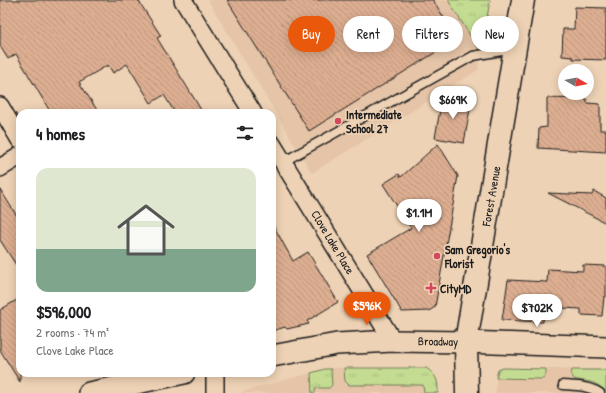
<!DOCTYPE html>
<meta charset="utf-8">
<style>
:root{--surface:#fff;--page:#f2f2f2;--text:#202124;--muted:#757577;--line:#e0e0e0;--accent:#ea580c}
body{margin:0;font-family:"Patrick Hand",sans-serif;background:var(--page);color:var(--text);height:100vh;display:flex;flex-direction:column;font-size:15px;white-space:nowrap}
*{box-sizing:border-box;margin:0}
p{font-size:13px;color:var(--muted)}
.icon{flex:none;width:22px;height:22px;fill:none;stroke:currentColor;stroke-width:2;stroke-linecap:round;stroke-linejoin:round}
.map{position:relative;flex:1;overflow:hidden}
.side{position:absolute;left:16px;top:109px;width:260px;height:268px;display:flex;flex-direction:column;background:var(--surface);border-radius:12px;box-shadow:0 2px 10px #0003}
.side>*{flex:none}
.guide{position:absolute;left:288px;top:16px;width:258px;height:36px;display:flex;gap:8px}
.needle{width:26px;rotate:99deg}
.controls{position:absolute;left:558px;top:64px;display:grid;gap:8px}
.controls a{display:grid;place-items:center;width:36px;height:36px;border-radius:50%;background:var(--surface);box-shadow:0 2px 10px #0003;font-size:20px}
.price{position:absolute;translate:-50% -34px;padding:0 9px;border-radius:14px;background:#fff;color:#222;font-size:13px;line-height:26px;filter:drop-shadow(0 1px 2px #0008)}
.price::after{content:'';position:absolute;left:50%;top:24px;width:12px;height:9px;margin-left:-6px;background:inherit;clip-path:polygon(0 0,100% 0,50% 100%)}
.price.current{background:var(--accent);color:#fff}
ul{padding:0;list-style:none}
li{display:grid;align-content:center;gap:8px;height:212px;padding:0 20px}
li+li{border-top:1px solid var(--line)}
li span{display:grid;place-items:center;height:124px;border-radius:12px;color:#555}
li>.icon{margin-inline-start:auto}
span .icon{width:72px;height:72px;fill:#fffc;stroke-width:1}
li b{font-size:17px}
h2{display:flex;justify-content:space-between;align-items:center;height:48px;padding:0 20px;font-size:17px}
.pill{padding:0 14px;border-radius:18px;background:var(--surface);box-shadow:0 2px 10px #0003;font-size:14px;line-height:36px}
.pill.current{background:var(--accent);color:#fff}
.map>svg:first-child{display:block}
.built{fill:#e5c4a7}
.grass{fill:url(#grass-tufts);stroke:#707c57}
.garden{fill:#c4dc92;stroke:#707c57}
.building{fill:url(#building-back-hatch);stroke:#1c1c1c}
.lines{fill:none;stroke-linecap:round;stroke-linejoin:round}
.service-casing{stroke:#1c1c1c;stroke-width:11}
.minor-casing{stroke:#1c1c1c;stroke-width:20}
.tertiary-casing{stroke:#1c1c1c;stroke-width:24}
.secondary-casing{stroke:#1c1c1c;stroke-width:25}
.service{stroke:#eed2b5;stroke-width:8}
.minor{stroke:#eed2b5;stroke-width:17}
.tertiary{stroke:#eed2b5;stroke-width:21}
.secondary{stroke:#eed2b5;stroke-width:22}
.poi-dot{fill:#d1495b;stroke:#eed2b5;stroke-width:1.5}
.labels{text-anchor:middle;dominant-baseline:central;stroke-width:3.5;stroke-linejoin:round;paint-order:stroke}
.poi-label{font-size:12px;font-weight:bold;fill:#1c1c1c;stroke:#eed2b5;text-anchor:start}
.street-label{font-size:12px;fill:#1c1c1c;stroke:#eed2b5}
</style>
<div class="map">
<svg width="606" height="393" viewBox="0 0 606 393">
<defs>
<pattern id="grass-tufts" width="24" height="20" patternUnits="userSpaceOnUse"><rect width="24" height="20" fill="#c4dc92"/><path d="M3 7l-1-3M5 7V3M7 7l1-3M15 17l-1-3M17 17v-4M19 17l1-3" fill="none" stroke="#a8bc7d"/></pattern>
<pattern id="building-back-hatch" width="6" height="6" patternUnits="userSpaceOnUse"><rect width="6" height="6" fill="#ddae91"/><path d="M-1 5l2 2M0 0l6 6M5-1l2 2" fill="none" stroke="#bd957c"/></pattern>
</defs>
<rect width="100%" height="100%" fill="#eed2b5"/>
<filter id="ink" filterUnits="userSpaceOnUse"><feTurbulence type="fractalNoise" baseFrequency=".025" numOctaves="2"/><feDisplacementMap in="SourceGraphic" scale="8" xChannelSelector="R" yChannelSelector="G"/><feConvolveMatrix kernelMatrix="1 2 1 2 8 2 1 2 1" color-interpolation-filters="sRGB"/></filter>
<g filter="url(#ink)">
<!-- built -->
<path class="built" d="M208,0H448L481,53L478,70L312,173Z
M339,368H426L432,372L438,380V393H242V392L325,369Z
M503,368L606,370V393H496V373L498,370Z"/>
<!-- grass -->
<path class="grass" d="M448,0H490L481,53L451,5Z
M344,368H426C437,375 438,381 438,393H424L423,385H349L345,381Z
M325,369H331L332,385L329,388H315V393H312L311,373Z"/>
<!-- garden -->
<path class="garden" d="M503,368L546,369V374L544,378L542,379L496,378L498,370Z
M572,370H606V392C593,379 589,383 574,379L571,374Z"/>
<!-- building -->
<path class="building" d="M0,0H138L161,36L157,38L203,113H175L164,95L151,103L127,64L113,73L108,65L79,82L99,113H51L16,54L8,59L0,46Z
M227,0H433L457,39L309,131Z
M575,7L606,8V60L573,59V57L562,56L563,29H574Z
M442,98L471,103L464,143L435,138Z
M547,98L587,99V103L600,104V130H606V152L538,148L539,128L547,127Z
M438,144L458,176L435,307L429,311L402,312L367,254L411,228L383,184L399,174L401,177Z
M0,189L20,221V271L0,240Z
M594,191L606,198V223L548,193L592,195Z
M272,223L293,261L308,252L338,302L307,321L309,324L287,329L285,327L272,331Z
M583,265L606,266V297H604L602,316L581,315V309L544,307L543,322L502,320L508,280L547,282L548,269L583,271Z
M20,298V382L0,350V310Z"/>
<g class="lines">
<defs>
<path id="service" d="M283,162L473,56L513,49
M563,385C576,386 589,386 600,393"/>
<path id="minor" d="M183,0L253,113
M0,106L20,140
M272,144L393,341
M0,168L20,156
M215,373V393"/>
<path id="tertiary" d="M272,356L337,344L393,341L466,342L606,347
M89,393L184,373"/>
<path id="secondary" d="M467,393L466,342L523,0"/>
</defs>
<!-- service casing -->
<use href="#service" class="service-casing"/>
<!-- minor casing -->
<use href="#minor" class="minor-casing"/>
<!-- tertiary casing -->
<use href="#tertiary" class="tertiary-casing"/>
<!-- secondary casing -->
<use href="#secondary" class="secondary-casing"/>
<!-- service -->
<use href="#service" class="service"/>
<!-- minor -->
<use href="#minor" class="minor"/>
<!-- tertiary -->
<use href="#tertiary" class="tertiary"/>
<!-- secondary -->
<use href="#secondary" class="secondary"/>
</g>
</g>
<!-- markers -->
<g class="poi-dot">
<circle cx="338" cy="121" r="4"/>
<circle cx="437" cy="256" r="4"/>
<path d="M429 282h4v4h4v4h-4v4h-4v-4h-4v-4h4z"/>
</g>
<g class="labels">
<!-- poi labels -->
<g class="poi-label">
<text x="346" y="114">Intermediate<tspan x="346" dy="14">School 27</tspan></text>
<text x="445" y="249">Sam Gregorio's<tspan x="445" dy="14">Florist</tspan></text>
<text x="440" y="288">CityMD</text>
</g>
<!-- street labels -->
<g class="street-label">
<text transform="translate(491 196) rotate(-80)">Forest Avenue</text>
<text transform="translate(333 242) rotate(59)">Clove Lake Place</text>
<text transform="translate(438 341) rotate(1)">Broadway</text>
</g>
</g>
</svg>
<div class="controls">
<a><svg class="needle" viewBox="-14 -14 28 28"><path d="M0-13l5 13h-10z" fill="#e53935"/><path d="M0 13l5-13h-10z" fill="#757577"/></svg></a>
</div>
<b class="price" style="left:453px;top:120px">$669K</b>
<b class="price" style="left:419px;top:233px">$1.1M</b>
<b class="price current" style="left:367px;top:326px">$596K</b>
<b class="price" style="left:537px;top:328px">$702K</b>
<div class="guide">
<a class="pill current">Buy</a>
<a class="pill">Rent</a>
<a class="pill">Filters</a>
<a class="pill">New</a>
</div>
<section class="side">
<h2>4 homes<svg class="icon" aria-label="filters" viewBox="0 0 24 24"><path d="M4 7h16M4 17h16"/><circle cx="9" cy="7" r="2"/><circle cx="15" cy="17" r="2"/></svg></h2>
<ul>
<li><span style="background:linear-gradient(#dfe7d0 65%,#7fa58c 0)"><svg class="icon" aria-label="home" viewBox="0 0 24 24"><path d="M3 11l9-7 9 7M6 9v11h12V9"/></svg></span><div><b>$596,000</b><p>2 rooms · 74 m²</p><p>Clove Lake Place</p></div></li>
</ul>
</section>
</div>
